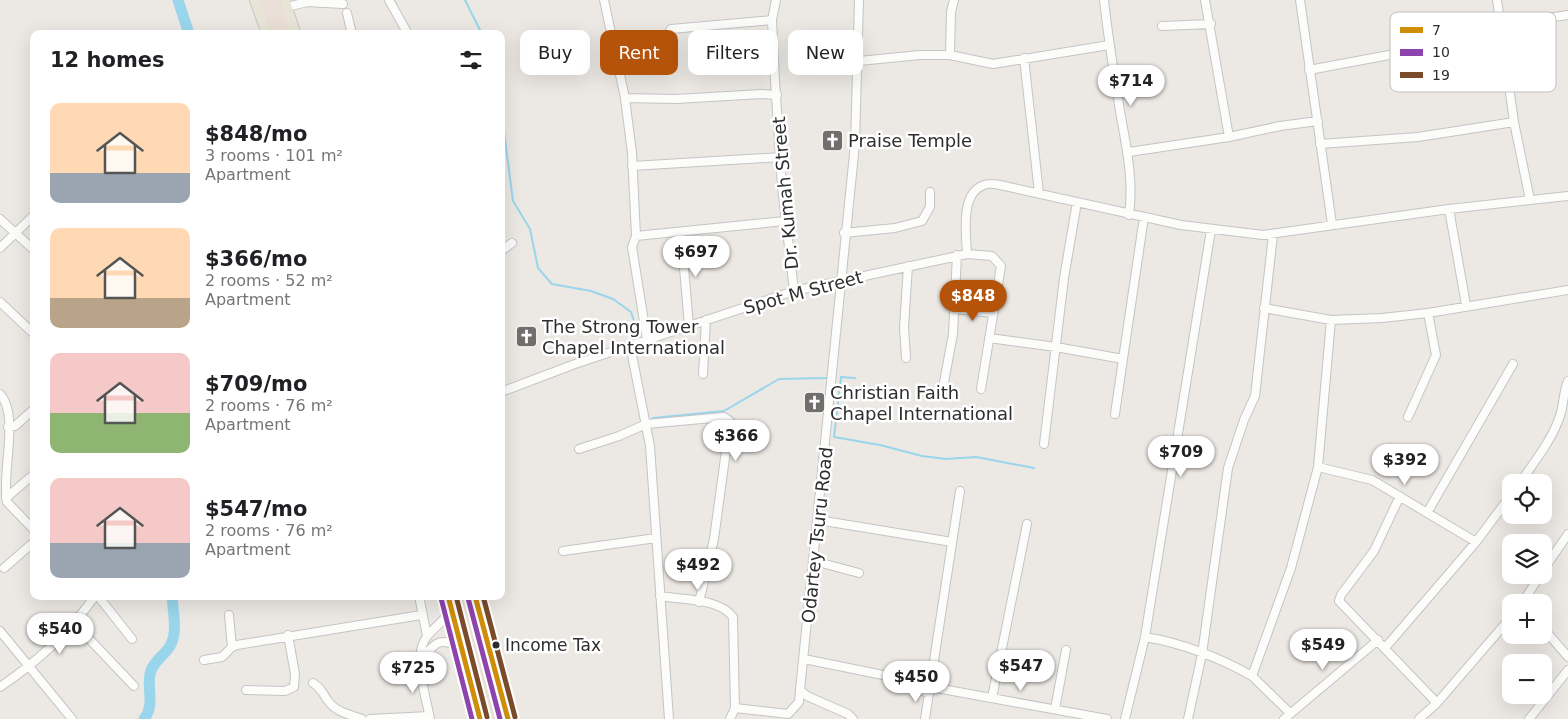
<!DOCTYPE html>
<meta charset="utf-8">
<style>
:root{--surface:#fff;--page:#f6f6f6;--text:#202124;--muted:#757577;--accent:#b45309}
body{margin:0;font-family:"DejaVu Sans",sans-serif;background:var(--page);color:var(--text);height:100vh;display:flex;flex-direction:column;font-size:19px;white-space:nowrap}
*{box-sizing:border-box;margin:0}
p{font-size:16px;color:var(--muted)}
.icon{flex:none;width:28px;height:28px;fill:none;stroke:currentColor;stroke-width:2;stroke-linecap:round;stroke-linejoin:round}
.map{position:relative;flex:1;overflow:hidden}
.sheet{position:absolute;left:30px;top:30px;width:475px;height:570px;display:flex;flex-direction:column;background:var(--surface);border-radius:10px;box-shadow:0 5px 20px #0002}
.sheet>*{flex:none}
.top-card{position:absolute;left:520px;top:30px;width:475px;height:45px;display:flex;gap:10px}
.controls{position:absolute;left:1502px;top:474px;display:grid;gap:10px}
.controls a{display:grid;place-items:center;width:50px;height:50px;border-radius:10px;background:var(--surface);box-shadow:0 5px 20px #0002;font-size:25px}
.price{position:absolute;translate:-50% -42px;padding:0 11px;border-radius:18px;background:#fff;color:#222;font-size:16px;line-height:32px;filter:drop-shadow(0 1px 2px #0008)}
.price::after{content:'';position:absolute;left:50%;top:30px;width:15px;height:11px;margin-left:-8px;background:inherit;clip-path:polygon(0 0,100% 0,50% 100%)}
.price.active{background:var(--accent);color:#fff}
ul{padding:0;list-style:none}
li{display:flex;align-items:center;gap:15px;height:125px;padding:0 20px}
li span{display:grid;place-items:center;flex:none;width:140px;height:100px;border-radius:10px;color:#555}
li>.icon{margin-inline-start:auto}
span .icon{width:60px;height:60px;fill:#fffc;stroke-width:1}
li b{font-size:21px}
h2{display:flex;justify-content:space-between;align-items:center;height:60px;padding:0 20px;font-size:21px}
.tag{padding:0 18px;border-radius:10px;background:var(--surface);box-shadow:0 5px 20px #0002;font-size:18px;line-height:45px}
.tag.active{background:var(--accent);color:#fff}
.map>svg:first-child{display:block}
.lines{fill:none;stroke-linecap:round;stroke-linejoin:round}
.stream{stroke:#99d6ec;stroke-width:2}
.river{stroke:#99d6ec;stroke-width:11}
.minor-casing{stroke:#c5c4c5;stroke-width:10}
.major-casing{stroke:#c6c5c4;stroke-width:12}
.highway-casing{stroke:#c6c5c4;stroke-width:14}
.minor{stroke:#fcfcfb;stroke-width:8}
.major{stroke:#e8e4d6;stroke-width:10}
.highway{stroke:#eadfd6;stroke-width:11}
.bus-1-casing{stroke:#fff;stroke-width:9}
.bus-2-casing{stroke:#fff;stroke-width:9}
.bus-3-casing{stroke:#fff;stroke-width:9}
.bus-1{stroke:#cf8e09;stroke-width:5}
.bus-2{stroke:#8e44ad;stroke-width:5}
.bus-3{stroke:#7a4b2a;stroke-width:5}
.bus-dot{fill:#2e2e2e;stroke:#fff;stroke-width:2}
.labels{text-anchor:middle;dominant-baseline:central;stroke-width:5;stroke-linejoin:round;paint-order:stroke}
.bus-label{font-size:17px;fill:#2e2e2e;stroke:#fff;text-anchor:start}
.poi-label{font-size:18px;fill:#2e2e2e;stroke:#fff;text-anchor:start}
.street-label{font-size:18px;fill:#2e2e2e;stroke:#fff}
.key{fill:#fff;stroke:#c0c0c0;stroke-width:1}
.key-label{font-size:14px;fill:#2e2e2e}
</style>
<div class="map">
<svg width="1568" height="719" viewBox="0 0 1568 719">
<rect width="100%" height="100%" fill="#ece8e4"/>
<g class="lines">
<!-- stream -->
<path class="stream" d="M465,0L482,34
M501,108L513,201L530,229L538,268L552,284L591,291L613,299L631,312L638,333
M855,378L841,377L834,437L880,445L922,456L946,459L976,457L1034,468
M653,418L724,411L779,379L828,378"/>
<!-- river -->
<path class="river" d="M178,0L189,34
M144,719C155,706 147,690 150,674C152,662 164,656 170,646C178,633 173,612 172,596"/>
<defs>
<path id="minor" d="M389,0L408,34
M604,0L625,98L632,153L636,236L785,221
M776,0L772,20L775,81L782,187L794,291
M1104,0C1108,37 1114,74 1120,111C1126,146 1134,179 1129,215
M1205,0L1229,137
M1300,0L1332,224
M1497,0L1514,122L1530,200
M287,7L307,2L343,4
M347,13L352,34
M1500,25L1568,15
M1162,26L1211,24
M950,55L951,12L954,0
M668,56V34L671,29L772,20
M1024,58L1039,193
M859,61L920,55H950L993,64L1109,45
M1309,70L1501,34
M625,98L676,99L761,94L777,95
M1320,144L1418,137L1514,122
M1129,152L1229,137L1280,126L1318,121
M632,166L781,157
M1449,209L1466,305
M0,219L34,250
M681,233L689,326
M844,233L895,228L922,221L930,207V192
M636,236L632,247L647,340
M0,248L34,215
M501,251L512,243
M967,254C966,234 960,193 984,185C988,183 995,184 1000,185L1181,225L1263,235L1449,209L1568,196
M0,302L34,334
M1264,308L1331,320L1382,318L1428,313L1568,290
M955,309L993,313
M989,338L1056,347L1123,359L1144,217
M630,345L650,446L669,719
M906,358L904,327L908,266
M703,374L706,320
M501,392L575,364L794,291L967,254L992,256L1001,266L981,389
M942,393L953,334L957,255
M0,394C20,415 1,474 7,502L34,530
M1115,414L1123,359
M1408,417L1436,355L1428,313
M8,427L15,426L34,409
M1044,444L1064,278L1077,202
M579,449L619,436L646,424L724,417L730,421L714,539L699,602
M1318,467L1372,480L1476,542
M1524,477C1538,457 1552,439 1560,416C1564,404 1563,393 1568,381
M1400,496L1374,551L1341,595L1339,601L1437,703
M6,498L34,474
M1427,513L1513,364
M818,520L952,542
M563,551L656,538
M814,561L859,573
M4,568L34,542
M1544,569L1568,534
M98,596L132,639
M419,596L427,636
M660,596C682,600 719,598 733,617L735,708L730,719
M1523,602L1540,575
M229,615L232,647
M75,624L134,686
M1544,629L1568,657
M0,631L72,719
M1145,637C1181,643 1220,658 1252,676
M1385,648L1476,542L1511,495
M804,659L903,679L929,694
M204,660L222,657L232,647L237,645L421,615
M420,664C432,645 439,634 461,649
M313,683C322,688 323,695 329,702C336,712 351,715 362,719
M0,687C38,661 68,634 95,596
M931,687L1107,719
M246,690L285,691L294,687L295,674L288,635
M992,698L1027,524
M735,708L788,714L799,702L800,690
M1055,709L1066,650
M1290,713L1252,676L1291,568L1318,467L1331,320
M370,719L429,716
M430,719C426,695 411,655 428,635C436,626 445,620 452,609
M853,719L848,714L807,696L800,690L855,144L859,0
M925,719L960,491
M1125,719L1145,637L1211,230
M1188,719L1202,654L1228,468L1244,420L1255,396L1273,235
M1284,719L1378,640
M1419,719L1437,703L1511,617
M1529,719L1568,670"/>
<path id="major" d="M255,0L267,34
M284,0L296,34
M448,596L480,719
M475,596L508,719"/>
<path id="highway" d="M266,0L277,34
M274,0L286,34
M460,596L492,719
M469,596L500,719"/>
</defs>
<!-- minor casing -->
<use href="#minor" class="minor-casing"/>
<!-- major casing -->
<use href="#major" class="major-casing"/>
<!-- highway casing -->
<use href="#highway" class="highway-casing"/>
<!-- minor -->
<use href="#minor" class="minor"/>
<!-- major -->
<use href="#major" class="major"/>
<!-- highway -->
<use href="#highway" class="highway"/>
<defs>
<path id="bus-1" d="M448,596L480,719
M475,596L508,719"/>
<path id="bus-2" d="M441,598L472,719
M468,598L500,719"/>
<path id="bus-3" d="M456,596L487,717
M483,596L515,717"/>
</defs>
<!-- bus-1 casing -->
<use href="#bus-1" class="bus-1-casing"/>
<!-- bus-2 casing -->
<use href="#bus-2" class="bus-2-casing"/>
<!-- bus-3 casing -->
<use href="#bus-3" class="bus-3-casing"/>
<!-- bus-1 -->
<use href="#bus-1" class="bus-1"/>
<!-- bus-2 -->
<use href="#bus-2" class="bus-2"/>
<!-- bus-3 -->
<use href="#bus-3" class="bus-3"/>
</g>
<!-- icons -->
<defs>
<symbol id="church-square" viewBox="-11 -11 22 22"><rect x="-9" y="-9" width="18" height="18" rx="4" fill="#706f6e" stroke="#fff"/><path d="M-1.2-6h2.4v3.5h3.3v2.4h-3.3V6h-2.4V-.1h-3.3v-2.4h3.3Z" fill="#fff"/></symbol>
</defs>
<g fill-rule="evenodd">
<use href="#church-square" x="820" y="128" width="25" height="25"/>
<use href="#church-square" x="514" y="324" width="25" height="25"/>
<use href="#church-square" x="802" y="390" width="25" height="25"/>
</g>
<!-- markers -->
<circle class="bus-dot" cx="496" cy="645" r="4.5"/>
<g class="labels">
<!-- bus labels -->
<g class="bus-label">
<text x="505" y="645">Income Tax</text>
</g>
<!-- poi labels -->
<g class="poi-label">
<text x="848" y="140">Praise Temple</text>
<text x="542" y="326">The Strong Tower<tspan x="542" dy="21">Chapel International</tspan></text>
<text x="830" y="392">Christian Faith<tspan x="830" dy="21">Chapel International</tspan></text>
</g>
<!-- street labels -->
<g class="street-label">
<text transform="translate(785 193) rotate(-95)">Dr. Kumah Street</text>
<text transform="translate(803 292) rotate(-15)">Spot M Street</text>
<text transform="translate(817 535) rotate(-84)">Odartey Tsuru Road</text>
</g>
</g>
<!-- legend -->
<rect x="1390" y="12" width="166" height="80" rx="8" class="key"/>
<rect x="1400" y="27" width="23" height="6" fill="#cf8e09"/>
<rect x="1400" y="49" width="23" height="7" fill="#8e44ad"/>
<rect x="1400" y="72" width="23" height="6" fill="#7a4b2a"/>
<g class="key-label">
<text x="1432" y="35">7</text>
<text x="1432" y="57">10</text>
<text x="1432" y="80">19</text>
</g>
</svg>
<div class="controls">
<a><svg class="icon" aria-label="locate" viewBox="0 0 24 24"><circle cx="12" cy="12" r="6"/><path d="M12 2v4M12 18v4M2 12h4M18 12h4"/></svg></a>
<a><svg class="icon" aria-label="layers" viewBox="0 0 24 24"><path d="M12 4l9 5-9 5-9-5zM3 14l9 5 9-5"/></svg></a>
<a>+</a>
<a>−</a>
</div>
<b class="price" style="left:1131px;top:107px">$714</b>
<b class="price" style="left:696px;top:278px">$697</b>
<b class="price active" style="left:973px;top:322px">$848</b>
<b class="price" style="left:736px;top:462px">$366</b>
<b class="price" style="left:1181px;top:478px">$709</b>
<b class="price" style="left:1405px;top:486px">$392</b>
<b class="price" style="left:698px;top:591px">$492</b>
<b class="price" style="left:60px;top:655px">$540</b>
<b class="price" style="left:1323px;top:671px">$549</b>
<b class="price" style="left:1021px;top:692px">$547</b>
<b class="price" style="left:413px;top:694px">$725</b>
<b class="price" style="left:916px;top:703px">$450</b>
<div class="top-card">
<a class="tag">Buy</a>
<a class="tag active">Rent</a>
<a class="tag">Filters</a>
<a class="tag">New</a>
</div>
<section class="sheet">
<h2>12 homes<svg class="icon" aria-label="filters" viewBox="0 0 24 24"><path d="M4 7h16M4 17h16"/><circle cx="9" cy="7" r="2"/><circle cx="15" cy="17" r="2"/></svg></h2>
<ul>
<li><span style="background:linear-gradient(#ffd9b3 70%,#9aa5b1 0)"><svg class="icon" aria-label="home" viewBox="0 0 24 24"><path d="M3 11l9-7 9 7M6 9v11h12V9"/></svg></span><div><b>$848/mo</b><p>3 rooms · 101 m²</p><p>Apartment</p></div></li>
<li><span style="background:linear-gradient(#ffd9b3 70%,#b9a48a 0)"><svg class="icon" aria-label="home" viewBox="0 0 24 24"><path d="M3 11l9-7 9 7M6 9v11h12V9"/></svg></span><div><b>$366/mo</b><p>2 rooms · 52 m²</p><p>Apartment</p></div></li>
<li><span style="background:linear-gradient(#f6c9c9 60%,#8fb573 0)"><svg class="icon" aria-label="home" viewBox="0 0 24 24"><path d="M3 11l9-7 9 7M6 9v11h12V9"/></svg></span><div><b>$709/mo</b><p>2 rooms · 76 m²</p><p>Apartment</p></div></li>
<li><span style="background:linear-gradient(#f6c9c9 65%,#9aa5b1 0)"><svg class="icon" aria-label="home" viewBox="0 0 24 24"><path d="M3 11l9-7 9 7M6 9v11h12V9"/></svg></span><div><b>$547/mo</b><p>2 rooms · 76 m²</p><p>Apartment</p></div></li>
</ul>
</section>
</div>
